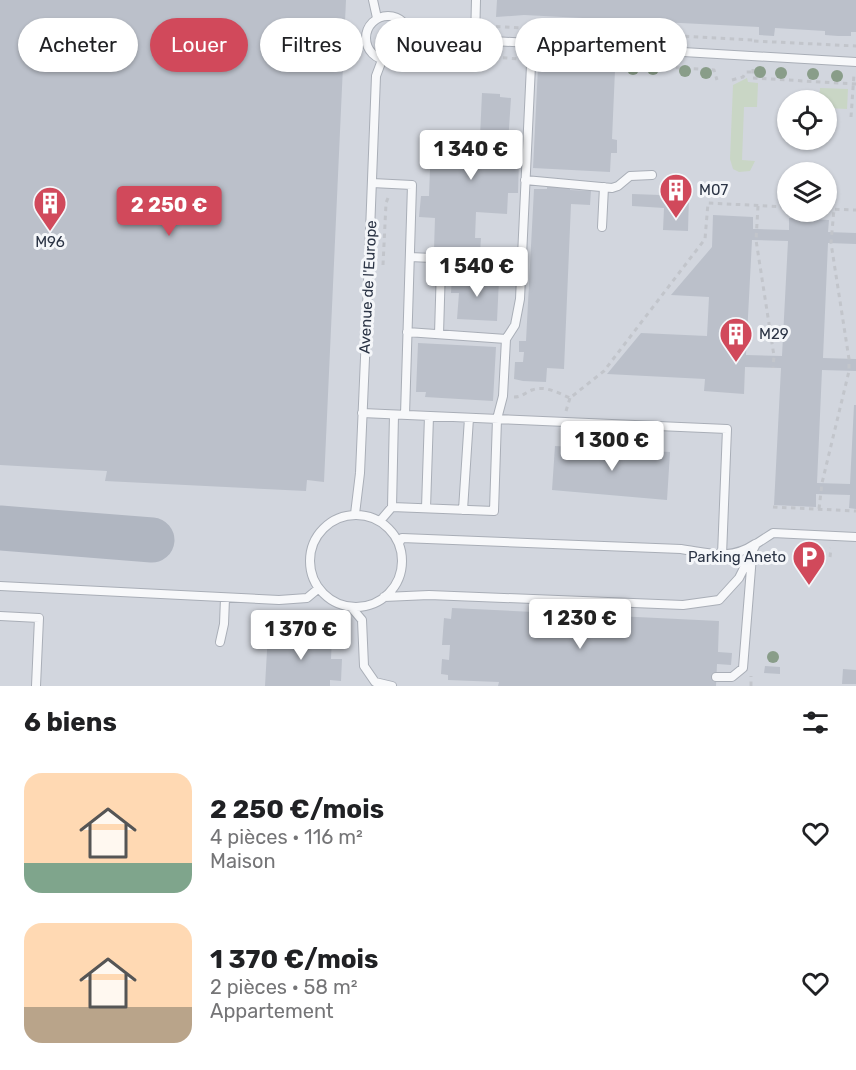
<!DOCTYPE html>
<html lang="fr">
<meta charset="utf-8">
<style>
:root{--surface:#fff;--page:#f6f6f6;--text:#202124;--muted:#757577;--accent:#d1495b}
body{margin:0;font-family:Rubik,sans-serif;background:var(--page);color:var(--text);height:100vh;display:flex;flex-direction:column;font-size:22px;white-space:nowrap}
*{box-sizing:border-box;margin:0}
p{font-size:20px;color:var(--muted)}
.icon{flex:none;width:33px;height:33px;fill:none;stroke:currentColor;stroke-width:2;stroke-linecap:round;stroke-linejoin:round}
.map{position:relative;height:686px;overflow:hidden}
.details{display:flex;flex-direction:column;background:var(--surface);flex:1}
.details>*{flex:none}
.banner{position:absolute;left:18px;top:18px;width:820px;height:54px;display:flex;gap:12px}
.tools{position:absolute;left:777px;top:90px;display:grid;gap:12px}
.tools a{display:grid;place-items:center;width:60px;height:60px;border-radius:50%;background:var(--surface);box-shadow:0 2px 4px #0004;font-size:30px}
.price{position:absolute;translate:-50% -51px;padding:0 14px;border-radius:6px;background:#fff;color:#222;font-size:20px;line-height:39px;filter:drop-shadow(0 2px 3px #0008)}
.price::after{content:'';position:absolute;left:50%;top:36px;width:18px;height:14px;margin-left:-9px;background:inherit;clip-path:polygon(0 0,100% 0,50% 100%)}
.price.current{background:var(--accent);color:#fff}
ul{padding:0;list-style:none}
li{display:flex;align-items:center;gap:18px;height:150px;padding:0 24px}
li span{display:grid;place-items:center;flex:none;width:168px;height:120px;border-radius:18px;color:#555}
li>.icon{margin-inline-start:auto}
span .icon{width:72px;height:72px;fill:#fffc;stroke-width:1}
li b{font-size:26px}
h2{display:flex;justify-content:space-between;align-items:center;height:72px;padding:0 24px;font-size:26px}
.chip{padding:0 21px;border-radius:27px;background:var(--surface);box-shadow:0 2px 4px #0004;font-size:21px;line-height:54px}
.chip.current{background:var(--accent);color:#fff}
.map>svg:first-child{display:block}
.built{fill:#d2d6de;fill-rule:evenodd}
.green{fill:#c9d6c5}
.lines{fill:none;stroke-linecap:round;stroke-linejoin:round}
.taxiway{stroke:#b0b6c1;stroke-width:45}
.building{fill:#bbc0ca;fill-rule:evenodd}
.service-casing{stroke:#a9aeb7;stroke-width:10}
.path{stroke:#c2c5cb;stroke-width:3;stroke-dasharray:4.5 4.5;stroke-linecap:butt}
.service{stroke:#f7f8fa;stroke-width:8}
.tree{fill:#899d89}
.labels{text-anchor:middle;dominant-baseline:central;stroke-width:6;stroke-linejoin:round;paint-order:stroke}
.poi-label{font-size:15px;fill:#2b3445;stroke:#f4f6f9;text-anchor:start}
.street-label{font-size:15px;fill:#2b3445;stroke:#f4f6f9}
</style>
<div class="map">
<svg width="856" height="686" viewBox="0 0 856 686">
<rect width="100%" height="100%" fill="#e4e7ec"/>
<!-- built -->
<path class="built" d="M0,0H856V686H0ZM788,100H826V140H788ZM788,172H826V212H788Z"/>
<!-- green -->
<path class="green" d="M747,78L748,82L758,83L757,107H744L742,160L755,161L750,171L739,172L733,169L730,159L733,85Z
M820,88L848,89L847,109L827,108L826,100H819Z"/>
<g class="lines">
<!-- taxiway -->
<path class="taxiway" d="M0,528L152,540"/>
</g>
<!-- building -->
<path class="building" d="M0,0H346L324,482L307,480L306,491L105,481L107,471L0,465Z
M497,0H856V32H851V36H838L825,35V31L775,28L774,36L759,35V27L524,15L496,17Z
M538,67L615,70L612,139L617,140V153H611L610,172L533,168Z
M482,93L500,94V97L511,98L508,143L498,142L497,160L519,161L518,193H508L507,214L476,212L475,238H481L480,252L434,249L435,218L419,217L421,196H429L431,142H439L438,146L467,148V159H479Z
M432,132L439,133V139L431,138Z
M547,185L570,186V190L591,191L590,205L571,204L564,369L547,368L546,382L523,381L514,379L515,362H523L524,352H519V341H526L534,189H547Z
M632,194L689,196L688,231L663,230L664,208L632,206Z
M713,215L753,217V229H757L789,230V218L829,220L828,232L856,233V244L828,243L823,358L856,359V371L822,370L817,483L850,484L854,405H856V509L849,508L850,495L816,494V507L774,505L781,368L745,367L744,394L704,391L705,379L607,374L641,333L707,336L709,297L671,295L712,247ZM752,240L788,241L782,356L746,355Z
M452,276L499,279L497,321L457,319L459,293H451Z
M418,343L496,347L493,401L425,397L426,392H416Z
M555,446L670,452L667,500L552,490Z
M452,608L719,621L718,652L732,653L731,665L717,664L716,686H498L499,682L448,680V675L441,674L442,659L449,660L450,645H442L444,618L451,619Z
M268,633L332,636L331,659H342L341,681L330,680V686H265Z
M765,666L780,667V674L764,673Z
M843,669L856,670V684H842Z"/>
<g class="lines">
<defs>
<path id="service" d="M373,0L377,18
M366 38a22 22 0 1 1 44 0a22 22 0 1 1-44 0Z
M411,40L459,39L856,62
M475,41L476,0
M525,180L612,188L618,186L630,176L652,175
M372,183L412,185L405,415
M602,227L604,187
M410,257L432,258L439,260L441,266L439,334
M407,332L506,339
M362,413L727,429L722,555
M392,507L394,415
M426,508L429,416
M463,510L469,418
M355,514L360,473L366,335L376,76L382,60
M310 561a46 46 0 1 1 92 0a46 46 0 1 1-92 0Z
M380,521L392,507L494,511L497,419L503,396L506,339L515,325L520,299L532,44
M399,543L402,538L681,549C709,553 730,561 755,544
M0,586L279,600L307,598L319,588
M384,597L429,595L683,605L719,600L739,578L756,544L773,533L856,537
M351,607L362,620L364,666L375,682L392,686
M0,616L39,618L36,686
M220,642L224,624L225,598
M716,677H732L743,668L752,556"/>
</defs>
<!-- service casing -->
<use href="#service" class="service-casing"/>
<!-- path -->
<path class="path" d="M487,26L754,40
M454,29V24L463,25
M754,41L856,46
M453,50V54L520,59
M541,60L714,70L717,80
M753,69V78L856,84
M732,80L743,77L746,72H753
M851,117L854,74
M758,206L756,240L774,356L773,368
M826,209L856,210
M383,265L386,203L388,198
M514,397C522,397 525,393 532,390C545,385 558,393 570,398L604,371L705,239L708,203L788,207
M566,411L570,398
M773,507L856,511
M819,509L822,483L849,371V359L831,243L834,209
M830,557L831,548
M751,686V676"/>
<!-- service -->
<use href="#service" class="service"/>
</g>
<!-- trees -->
<g class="tree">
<circle cx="633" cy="69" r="6"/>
<circle cx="653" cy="69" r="6"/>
<circle cx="685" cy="71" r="6"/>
<circle cx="760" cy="72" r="6"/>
<circle cx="706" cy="73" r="6"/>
<circle cx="781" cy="73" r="6"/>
<circle cx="813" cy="74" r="6"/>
<circle cx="837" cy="76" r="6"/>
<circle cx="773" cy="657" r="6"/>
</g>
<!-- icons -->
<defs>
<symbol id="building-pin" viewBox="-11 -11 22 30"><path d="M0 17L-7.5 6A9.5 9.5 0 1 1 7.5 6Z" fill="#d1495b" stroke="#f4f6f9"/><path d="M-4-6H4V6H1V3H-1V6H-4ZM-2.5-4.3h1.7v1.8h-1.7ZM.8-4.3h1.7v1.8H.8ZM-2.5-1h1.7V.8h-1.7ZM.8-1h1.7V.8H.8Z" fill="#fff"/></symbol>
<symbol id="parking-pin" viewBox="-11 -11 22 30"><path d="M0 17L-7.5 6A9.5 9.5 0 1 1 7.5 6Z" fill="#d1495b" stroke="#f4f6f9"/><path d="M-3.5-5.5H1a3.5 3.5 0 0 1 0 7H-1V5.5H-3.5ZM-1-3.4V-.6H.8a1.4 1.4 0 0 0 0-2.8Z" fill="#fff"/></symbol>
</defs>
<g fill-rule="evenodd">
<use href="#building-pin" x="657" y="171" width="38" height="52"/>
<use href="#building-pin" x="31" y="184" width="38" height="52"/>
<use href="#building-pin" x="717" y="315" width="38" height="52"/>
<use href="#parking-pin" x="790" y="538" width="38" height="52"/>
</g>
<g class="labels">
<!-- poi labels -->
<g class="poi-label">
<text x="699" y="190">M07</text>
<text x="50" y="242" text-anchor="middle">M96</text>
<text x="759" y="334">M29</text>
<text x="786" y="557" text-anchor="end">Parking Aneto</text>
</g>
<!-- street labels -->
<g class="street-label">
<text transform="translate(368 287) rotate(-87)">Avenue de l'Europe</text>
</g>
</g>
</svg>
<div class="tools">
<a><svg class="icon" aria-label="locate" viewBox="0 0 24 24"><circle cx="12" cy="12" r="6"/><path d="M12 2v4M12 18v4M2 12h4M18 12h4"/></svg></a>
<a><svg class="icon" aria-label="layers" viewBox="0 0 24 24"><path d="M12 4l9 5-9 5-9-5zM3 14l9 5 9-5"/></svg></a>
</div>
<b class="price" style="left:471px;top:181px">1 340 €</b>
<b class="price current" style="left:169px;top:237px">2 250 €</b>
<b class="price" style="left:477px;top:298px">1 540 €</b>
<b class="price" style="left:612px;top:472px">1 300 €</b>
<b class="price" style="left:580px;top:650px">1 230 €</b>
<b class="price" style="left:301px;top:661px">1 370 €</b>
<div class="banner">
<a class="chip">Acheter</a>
<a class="chip current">Louer</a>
<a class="chip">Filtres</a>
<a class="chip">Nouveau</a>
<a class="chip">Appartement</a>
</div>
</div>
<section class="details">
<h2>6 biens<svg class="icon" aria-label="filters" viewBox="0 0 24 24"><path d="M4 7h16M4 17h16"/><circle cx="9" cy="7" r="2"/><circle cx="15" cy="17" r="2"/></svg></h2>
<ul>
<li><span style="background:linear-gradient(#ffd9b3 75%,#7fa58c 0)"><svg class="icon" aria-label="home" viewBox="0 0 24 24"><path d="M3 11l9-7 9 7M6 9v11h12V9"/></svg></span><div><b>2 250 €/mois</b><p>4 pièces · 116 m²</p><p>Maison</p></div><svg class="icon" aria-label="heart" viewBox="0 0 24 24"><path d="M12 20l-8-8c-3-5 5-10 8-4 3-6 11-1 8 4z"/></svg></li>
<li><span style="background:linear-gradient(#ffd9b3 70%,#b9a48a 0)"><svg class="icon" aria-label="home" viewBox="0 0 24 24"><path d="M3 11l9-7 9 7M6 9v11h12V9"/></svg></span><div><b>1 370 €/mois</b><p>2 pièces · 58 m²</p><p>Appartement</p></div><svg class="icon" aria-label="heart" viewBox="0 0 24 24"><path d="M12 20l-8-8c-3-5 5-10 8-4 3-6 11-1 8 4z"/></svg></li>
</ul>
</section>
